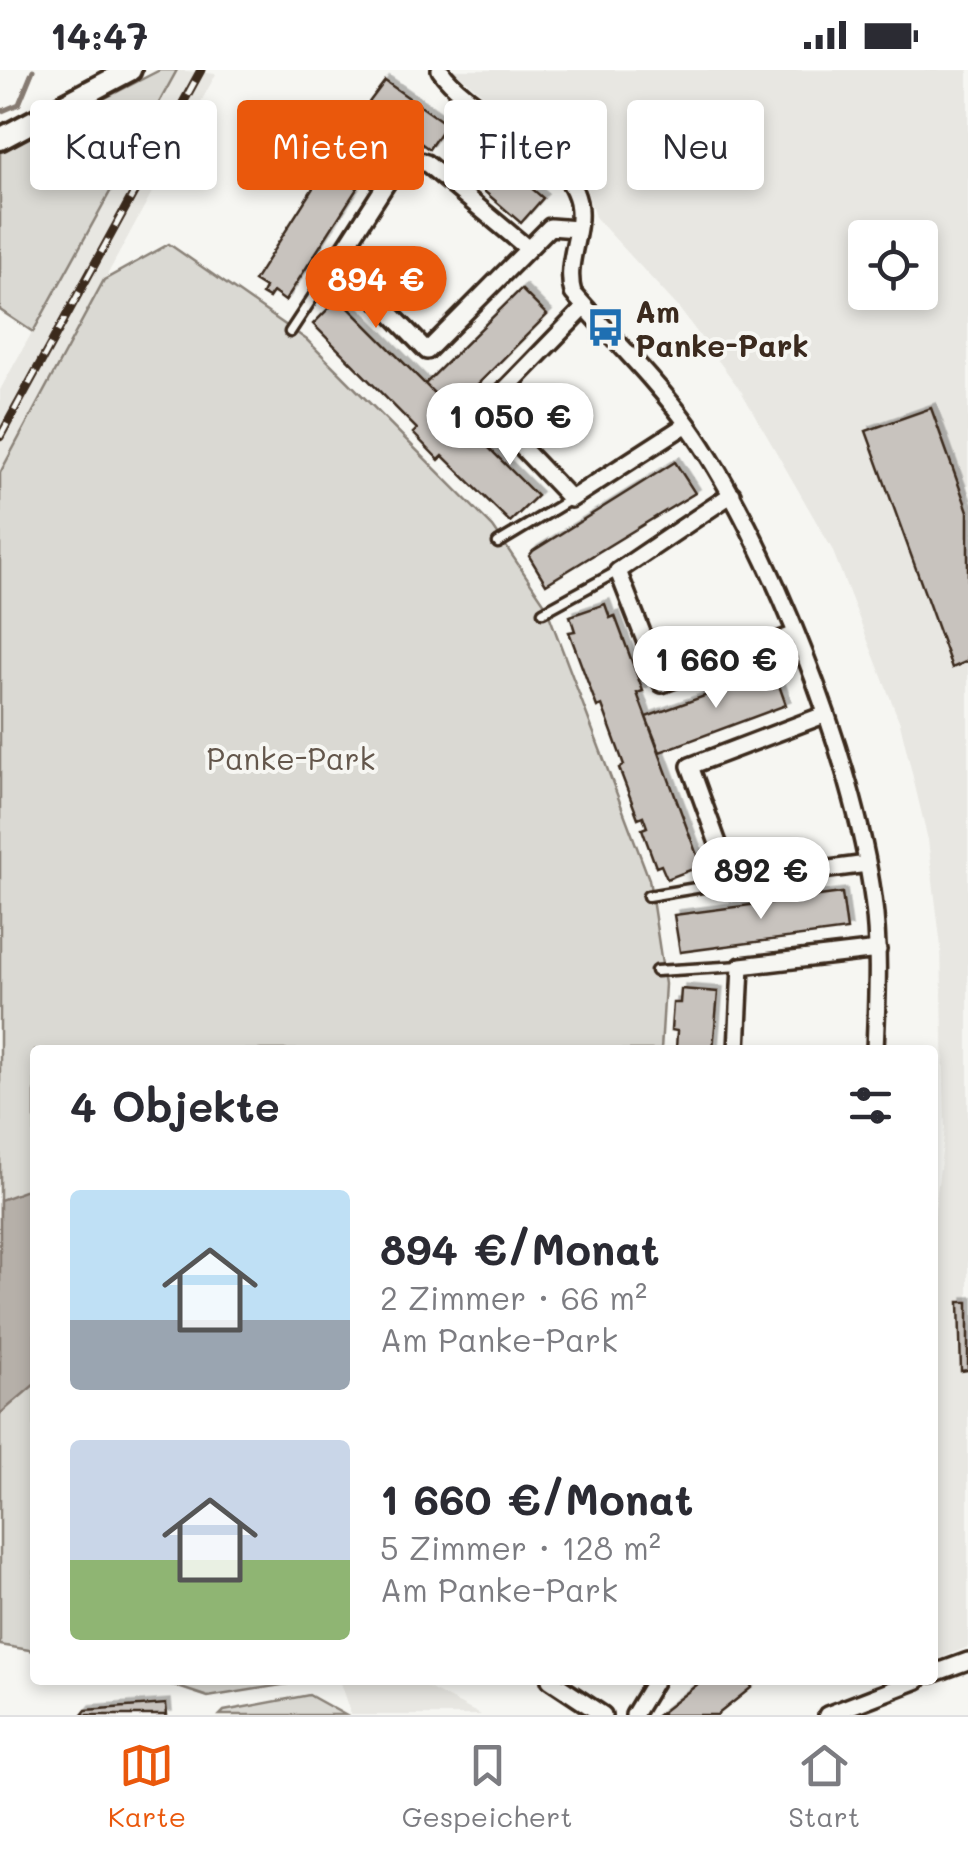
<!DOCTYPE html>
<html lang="de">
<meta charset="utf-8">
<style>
:root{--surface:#fff;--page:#f2f2f3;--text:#2b2b33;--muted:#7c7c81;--line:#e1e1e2;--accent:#ea580c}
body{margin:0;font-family:Mali,sans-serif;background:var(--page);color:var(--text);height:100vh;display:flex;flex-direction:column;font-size:38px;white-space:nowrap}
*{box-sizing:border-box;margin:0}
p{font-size:32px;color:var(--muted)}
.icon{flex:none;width:55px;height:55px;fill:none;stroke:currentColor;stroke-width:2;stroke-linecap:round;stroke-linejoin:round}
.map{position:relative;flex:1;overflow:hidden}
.panel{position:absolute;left:30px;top:975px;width:908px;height:640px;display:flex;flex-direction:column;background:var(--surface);border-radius:10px;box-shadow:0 5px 15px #0003}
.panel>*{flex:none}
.banner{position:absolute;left:30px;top:30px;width:910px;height:90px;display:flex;gap:20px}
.fabs{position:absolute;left:848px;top:150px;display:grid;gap:20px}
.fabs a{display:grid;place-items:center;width:90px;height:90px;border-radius:10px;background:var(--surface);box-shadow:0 5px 15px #0003;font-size:50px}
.price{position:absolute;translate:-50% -85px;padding:0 22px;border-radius:35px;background:#fff;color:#222;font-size:32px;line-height:65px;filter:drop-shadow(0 2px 5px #0008)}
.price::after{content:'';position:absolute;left:50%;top:60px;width:30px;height:22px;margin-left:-15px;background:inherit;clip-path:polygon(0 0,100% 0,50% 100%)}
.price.on{background:var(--accent);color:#fff}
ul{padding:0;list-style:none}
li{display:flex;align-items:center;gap:30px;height:250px;padding:0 40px}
li span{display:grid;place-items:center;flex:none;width:280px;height:200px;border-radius:10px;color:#555}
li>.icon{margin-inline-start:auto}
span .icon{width:120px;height:120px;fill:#fffc;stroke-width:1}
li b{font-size:42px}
h2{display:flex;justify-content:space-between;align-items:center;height:120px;padding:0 40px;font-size:42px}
.pill{padding:0 35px;border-radius:10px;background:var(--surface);box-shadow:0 5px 15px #0003;font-size:35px;line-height:90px}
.pill.on{background:var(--accent);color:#fff}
.status{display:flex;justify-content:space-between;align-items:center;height:70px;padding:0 50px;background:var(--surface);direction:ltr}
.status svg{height:28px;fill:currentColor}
.dock{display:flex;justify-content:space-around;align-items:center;height:140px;border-top:2px solid var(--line);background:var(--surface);font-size:28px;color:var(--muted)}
.dock a{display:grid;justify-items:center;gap:5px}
.dock .on{color:var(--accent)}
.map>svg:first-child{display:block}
.built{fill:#e8e7e2;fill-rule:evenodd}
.green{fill:#dad9d3;stroke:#8a8278;stroke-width:2.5}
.water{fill:#b6b0a9;stroke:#857a71;stroke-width:2.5}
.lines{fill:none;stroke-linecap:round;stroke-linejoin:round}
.stream{stroke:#857a71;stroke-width:5}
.building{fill:#c8c3be;stroke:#3b2a1e;stroke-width:2.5;filter:url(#shadow)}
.service-casing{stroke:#3b2a1e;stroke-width:15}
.minor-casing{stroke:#3b2a1e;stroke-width:22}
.tertiary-casing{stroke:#3b2a1e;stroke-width:28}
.service{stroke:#f6f6f2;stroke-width:8}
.minor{stroke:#f6f6f2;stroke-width:15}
.tertiary{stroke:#f6f6f2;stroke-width:20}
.rail-casing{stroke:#3b2a1e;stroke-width:9}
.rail{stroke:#f6f6f2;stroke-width:5;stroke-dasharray:15;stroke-linecap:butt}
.labels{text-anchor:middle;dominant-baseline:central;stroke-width:8;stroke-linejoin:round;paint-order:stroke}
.poi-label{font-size:30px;font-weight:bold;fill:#3b2a1e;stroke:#f6f6f2;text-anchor:start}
.park-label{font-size:30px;fill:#63564b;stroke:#f6f6f2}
</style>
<div class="status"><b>14:47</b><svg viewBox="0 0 49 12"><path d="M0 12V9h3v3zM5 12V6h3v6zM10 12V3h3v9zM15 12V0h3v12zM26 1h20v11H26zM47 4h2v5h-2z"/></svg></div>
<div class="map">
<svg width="968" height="1645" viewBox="0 0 968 1645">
<defs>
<filter id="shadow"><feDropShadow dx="4.5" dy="-4.5" stdDeviation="0" flood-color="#0004"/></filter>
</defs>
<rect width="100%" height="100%" fill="#f6f6f2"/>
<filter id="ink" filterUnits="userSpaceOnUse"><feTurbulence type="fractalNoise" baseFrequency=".01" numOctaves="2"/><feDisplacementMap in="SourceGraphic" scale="20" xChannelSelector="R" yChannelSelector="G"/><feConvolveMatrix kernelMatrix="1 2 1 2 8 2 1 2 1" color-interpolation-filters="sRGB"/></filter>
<g filter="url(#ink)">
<!-- built -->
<path class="built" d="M177,0L216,4L0,403V320Z
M453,0H968V1577L933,1591L932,1162L945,1058L941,877L928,770L900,653L832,479L741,321L678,237L595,147L582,105ZM865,168H920V222H865Z
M339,1610H413L481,1645H351Z"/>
<!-- green -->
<path class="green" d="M160,0H177L33,262L0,240V82Z
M169,174L307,270L493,457L545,534L649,809L665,914L661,980H35V1581L0,1575V403L104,210Z
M157,1610H312L208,1627Z
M309,1625L345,1645H220L224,1641Z"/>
<!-- water -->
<path class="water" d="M35,1117V1314L0,1344V1130Z"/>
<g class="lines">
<!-- stream -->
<path class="stream" d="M0,42L19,34L33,0"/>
</g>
<!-- building -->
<path class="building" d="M385,11L446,54L429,79L367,35Z
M344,69L376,89L285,231L273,222L269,228L262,224L265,218L254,211Z
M485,78L543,128L521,153L463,103Z
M521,219L547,245L451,341L425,314Z
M339,228L537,426L510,452L443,386L439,390L413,363L417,359L313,254Z
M931,338L968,441V591L952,598L866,361Z
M675,392L695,423L546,514L529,486L533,481Z
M605,534L610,548L615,546L643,621L637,623L701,796L667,809L661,795L656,797L642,759L647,757L643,746L638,748L619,698L624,695L602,635L597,637L569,562L575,561L570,546Z
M774,601L786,635L660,682L646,647Z
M842,823L847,860L680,882L674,845Z
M681,919L718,922L713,980H676L677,961L671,960L673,933H680Z
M959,1232H968V1300L961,1301Z
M703,1610H747L752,1617L717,1645H658Z
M166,1634L167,1645H82L86,1640Z"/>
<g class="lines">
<defs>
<path id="service" d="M290,262L338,189
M498,473L571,429
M543,542L618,501
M648,826L732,812
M656,901L741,896"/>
<path id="minor" d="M440,0C471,45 566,77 578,132C584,163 564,192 573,223C611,267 654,308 688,355C768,467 855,691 873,828C880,878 877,929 875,980
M359,49L404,86L426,93L526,177
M404,86L338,189L427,281L550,157L577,159
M585,237L490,335V344L571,429L687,354
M732,424L618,501L662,614L793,565
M824,645L690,696L732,812L867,794
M737,980L741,896L878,880
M932,1604L968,1591
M550,1610L603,1645
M634,1645L655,1610
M827,1645L918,1610"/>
<path id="tertiary" d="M0,69L130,0"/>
</defs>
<!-- service casing -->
<use href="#service" class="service-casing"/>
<!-- minor casing -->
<use href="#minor" class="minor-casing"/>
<!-- tertiary casing -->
<use href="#tertiary" class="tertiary-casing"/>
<!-- service -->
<use href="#service" class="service"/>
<!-- minor -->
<use href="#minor" class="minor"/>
<!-- tertiary -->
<use href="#tertiary" class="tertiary"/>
<defs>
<path id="rail" d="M0,367L201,0"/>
</defs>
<!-- rail casing -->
<use href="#rail" class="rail-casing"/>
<!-- rail -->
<use href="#rail" class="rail"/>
</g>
</g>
<!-- icons -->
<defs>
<symbol id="bus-bare" viewBox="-9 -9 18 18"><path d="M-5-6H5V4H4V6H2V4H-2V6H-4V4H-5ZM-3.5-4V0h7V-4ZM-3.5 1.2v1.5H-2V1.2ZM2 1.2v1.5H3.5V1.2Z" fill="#1f6fb2" stroke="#f6f6f2" stroke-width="2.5" paint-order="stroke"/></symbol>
</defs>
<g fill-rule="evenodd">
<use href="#bus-bare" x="578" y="230" width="55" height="55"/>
</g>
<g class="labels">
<!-- poi labels -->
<g class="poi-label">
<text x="635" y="241">Am<tspan x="635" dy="34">Panke-Park</tspan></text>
</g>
<!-- park labels -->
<g class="park-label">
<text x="291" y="688">Panke-Park</text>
</g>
</g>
</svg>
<div class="fabs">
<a><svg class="icon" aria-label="locate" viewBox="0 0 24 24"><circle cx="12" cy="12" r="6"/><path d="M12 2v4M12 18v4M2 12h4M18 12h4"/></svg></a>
</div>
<b class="price on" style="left:376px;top:261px">894 €</b>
<b class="price" style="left:510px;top:398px">1 050 €</b>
<b class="price" style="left:716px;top:641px">1 660 €</b>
<b class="price" style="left:761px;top:852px">892 €</b>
<div class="banner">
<a class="pill">Kaufen</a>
<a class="pill on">Mieten</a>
<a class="pill">Filter</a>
<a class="pill">Neu</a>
</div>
<section class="panel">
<h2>4 Objekte<svg class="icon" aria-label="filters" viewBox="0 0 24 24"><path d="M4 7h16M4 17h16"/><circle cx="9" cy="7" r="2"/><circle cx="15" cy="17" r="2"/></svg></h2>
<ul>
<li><span style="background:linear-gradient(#bfe0f5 65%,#9aa5b1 0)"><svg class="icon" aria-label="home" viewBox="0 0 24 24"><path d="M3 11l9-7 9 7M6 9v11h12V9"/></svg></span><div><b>894 €/Monat</b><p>2 Zimmer · 66 m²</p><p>Am Panke-Park</p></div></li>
<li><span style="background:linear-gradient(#c9d6e8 60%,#8fb573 0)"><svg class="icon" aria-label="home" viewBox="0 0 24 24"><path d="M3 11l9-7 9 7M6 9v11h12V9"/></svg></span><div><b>1 660 €/Monat</b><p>5 Zimmer · 128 m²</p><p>Am Panke-Park</p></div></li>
</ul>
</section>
</div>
<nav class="dock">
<a class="on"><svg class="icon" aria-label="map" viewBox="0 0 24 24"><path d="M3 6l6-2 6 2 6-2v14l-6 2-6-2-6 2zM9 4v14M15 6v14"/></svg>Karte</a>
<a><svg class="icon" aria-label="saved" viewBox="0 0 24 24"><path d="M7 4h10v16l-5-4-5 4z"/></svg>Gespeichert</a>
<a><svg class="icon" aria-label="home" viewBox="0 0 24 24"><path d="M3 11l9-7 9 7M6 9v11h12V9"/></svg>Start</a>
</nav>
